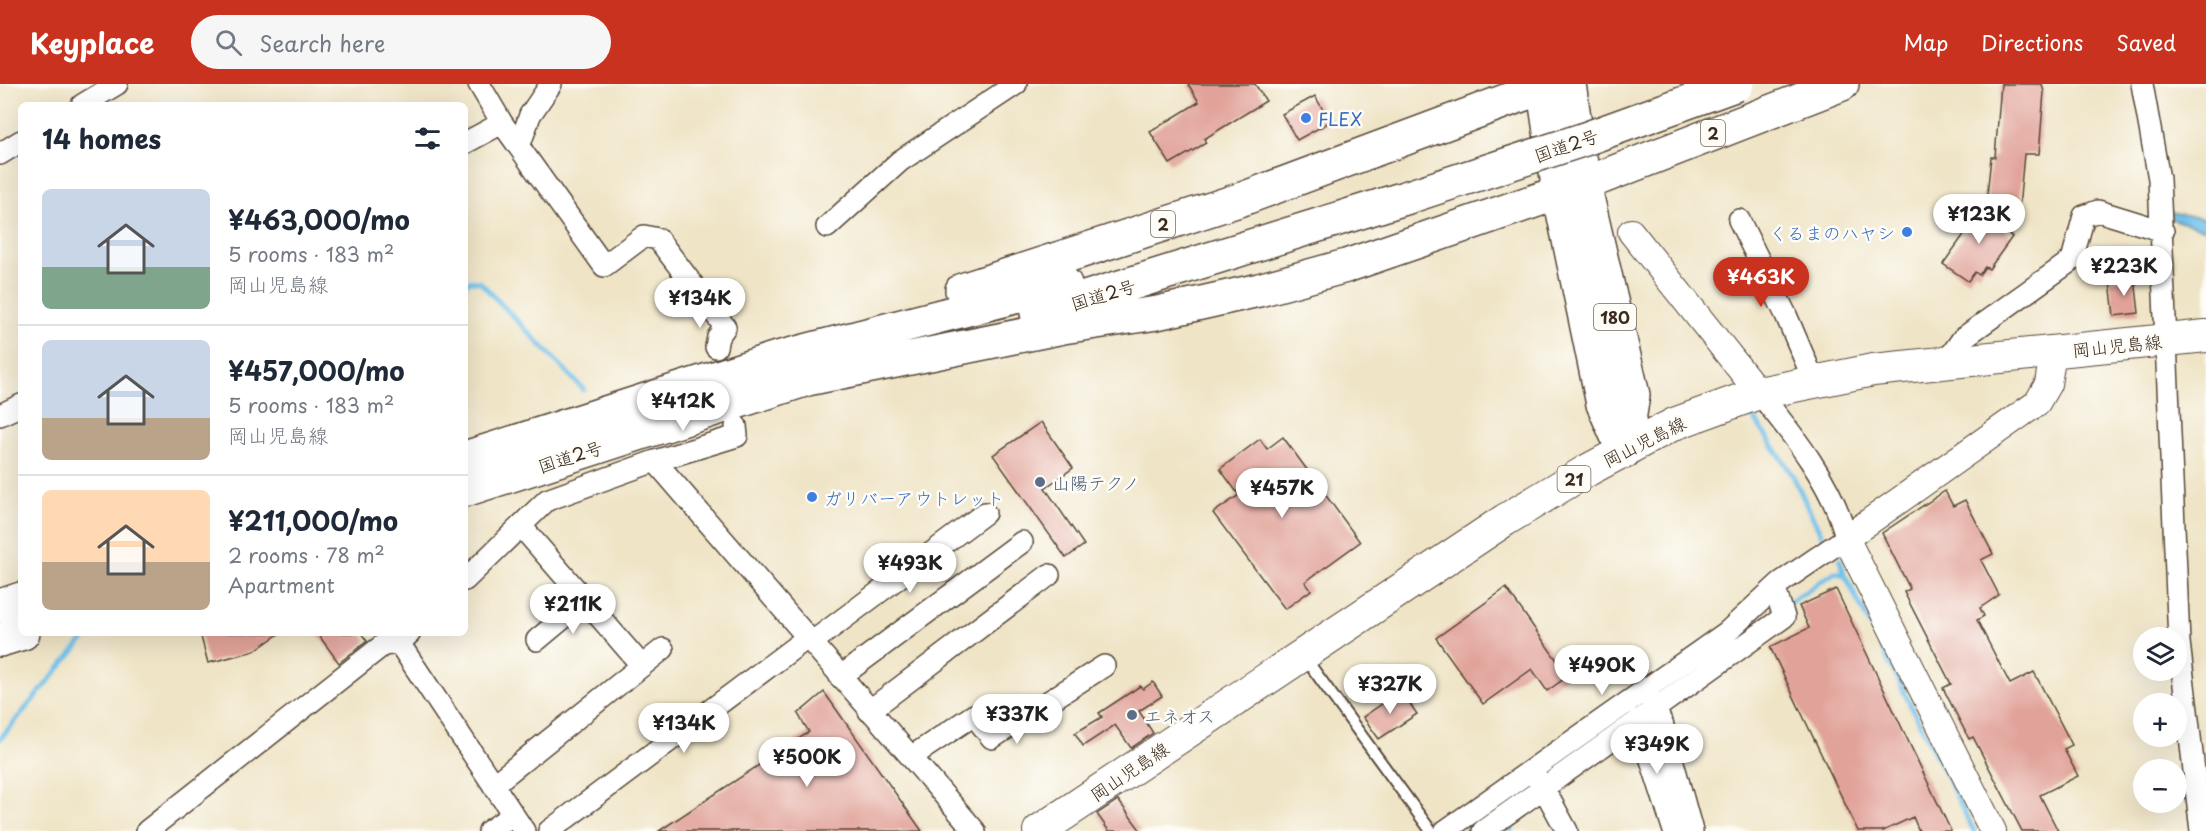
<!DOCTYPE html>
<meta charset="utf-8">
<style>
:root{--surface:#fff;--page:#f6f6f7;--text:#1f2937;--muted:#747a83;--line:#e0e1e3;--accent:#c8321e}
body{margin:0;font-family:"Playpen Sans","Klee One",sans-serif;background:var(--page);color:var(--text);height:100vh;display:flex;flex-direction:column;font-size:22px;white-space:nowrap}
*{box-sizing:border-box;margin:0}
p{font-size:20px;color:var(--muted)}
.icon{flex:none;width:33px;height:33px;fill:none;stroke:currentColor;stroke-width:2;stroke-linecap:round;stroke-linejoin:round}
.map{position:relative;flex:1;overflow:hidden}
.drawer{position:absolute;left:18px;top:18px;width:450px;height:534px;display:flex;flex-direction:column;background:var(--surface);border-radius:9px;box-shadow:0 6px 24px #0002}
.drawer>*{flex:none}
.controls{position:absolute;left:2133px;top:543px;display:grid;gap:12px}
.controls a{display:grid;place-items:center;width:54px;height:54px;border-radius:50%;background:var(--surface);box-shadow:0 6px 24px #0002;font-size:30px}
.price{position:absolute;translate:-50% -51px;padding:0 14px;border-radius:21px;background:#fff;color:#222;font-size:20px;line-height:39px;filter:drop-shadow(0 2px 3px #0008)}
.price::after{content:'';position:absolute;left:50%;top:36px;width:18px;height:14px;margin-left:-9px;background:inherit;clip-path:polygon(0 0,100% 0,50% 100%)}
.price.on{background:var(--accent);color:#fff}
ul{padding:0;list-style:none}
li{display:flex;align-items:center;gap:18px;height:150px;padding:0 24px}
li+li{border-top:2px solid var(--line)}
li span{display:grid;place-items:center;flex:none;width:168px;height:120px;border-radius:9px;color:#555}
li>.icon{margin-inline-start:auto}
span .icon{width:72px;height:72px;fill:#fffc;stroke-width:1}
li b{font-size:26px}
h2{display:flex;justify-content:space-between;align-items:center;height:72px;padding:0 24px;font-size:26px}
header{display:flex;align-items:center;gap:36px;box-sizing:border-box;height:84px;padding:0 30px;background:var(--accent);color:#fff}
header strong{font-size:28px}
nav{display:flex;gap:33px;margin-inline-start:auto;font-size:21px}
.search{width:420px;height:54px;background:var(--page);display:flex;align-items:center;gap:15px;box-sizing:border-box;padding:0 21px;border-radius:33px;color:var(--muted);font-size:22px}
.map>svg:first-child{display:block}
.water{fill:#70c1eb;stroke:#567684;stroke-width:1.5}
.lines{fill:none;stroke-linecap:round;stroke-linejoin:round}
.stream{stroke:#70c1eb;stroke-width:5}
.building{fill:#e1a299}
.service-casing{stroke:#564637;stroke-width:14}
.minor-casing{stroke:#564637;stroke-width:24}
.tertiary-casing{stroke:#564637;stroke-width:28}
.primary-casing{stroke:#564637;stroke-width:34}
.trunk-casing{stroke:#564637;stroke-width:36}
.service{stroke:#fff;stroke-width:10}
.minor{stroke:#fff;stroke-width:21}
.tertiary{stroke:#fff;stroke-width:26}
.primary{stroke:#fff;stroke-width:32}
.trunk{stroke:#fff;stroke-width:33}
.trunk-bridge-casing{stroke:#564637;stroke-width:36;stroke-linecap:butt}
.trunk-bridge{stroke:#fff;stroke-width:33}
.shop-dot{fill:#3f7fe0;stroke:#fdfcf7;stroke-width:2}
.service-dot{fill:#5c6f8a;stroke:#fdfcf7;stroke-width:2}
.labels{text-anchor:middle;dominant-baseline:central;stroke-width:5;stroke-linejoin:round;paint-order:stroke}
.shield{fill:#fdfcf7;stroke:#75695f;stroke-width:1.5}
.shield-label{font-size:16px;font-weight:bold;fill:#3b2a1e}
.shop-label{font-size:18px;fill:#366cbe;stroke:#fdfcf7;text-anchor:start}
.street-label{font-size:18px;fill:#3b2a1e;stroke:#fdfcf7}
.service-label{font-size:18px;fill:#4e5e75;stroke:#fdfcf7;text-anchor:start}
</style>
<header>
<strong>Keyplace</strong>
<div class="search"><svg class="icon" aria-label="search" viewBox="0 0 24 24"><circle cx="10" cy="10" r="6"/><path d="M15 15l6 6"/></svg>Search here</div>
<nav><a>Map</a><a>Directions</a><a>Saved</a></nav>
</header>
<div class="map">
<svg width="2206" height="747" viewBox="0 0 2206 747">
<rect width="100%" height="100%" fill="#fdfcf7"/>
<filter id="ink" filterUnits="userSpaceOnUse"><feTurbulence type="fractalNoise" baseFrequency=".0167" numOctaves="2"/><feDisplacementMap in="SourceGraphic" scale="12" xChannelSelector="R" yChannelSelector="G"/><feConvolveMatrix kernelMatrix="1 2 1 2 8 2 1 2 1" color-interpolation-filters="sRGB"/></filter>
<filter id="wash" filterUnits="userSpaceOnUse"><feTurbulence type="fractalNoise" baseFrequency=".008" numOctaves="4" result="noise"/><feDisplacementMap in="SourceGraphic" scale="24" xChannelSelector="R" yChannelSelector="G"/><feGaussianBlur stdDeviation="1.35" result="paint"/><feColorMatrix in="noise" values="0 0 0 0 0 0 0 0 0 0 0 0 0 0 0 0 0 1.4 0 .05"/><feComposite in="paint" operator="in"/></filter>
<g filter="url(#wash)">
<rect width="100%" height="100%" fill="#efe4c6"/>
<!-- water -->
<path class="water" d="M2171,128L2206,135V146L2171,135Z"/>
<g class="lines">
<!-- stream -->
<path class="stream" d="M465,201L469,197L480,198L584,306
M1750,328L1792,390L1823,454
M1840,476L1845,491
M1786,521L1835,488L1845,491L1974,747
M0,655L84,555
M1506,736L1512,747
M1466,747L1480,738"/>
</g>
<g id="blocks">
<!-- building -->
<path class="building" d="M1188,0H1255L1266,17L1204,55L1206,59L1170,80L1150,48L1199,18Z
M2001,0H2042L2044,8L2039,70H2024L2019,124L1986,121L1991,73H1995Z
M1315,12L1330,38L1297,56L1282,30Z
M1985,121L2009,141L2004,148L2012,153L1989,185L1985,183L1979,191L1975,188L1968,197L1943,180Z
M2135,194L2139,229L2114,232L2110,197Z
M1041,338L1073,384L1045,404L1084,461L1066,474L993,371Z
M1283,353L1360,458L1305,498L1311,506L1285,525L1213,429L1239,411L1220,385L1260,355L1267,365Z
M1945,407L1953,422L1965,416L1993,470L1981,476L1999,511L1980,524L1984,532L1977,536L2010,600L2034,588L2072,661L2064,665L2078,692L2040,711L2058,747H2022L1973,653L1969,655L1943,604L1951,600L1904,508L1910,505L1882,449Z
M1506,504L1568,592L1547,607L1532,585L1483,620L1436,554Z
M1836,505L1951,747H1919L1913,733L1883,747H1858L1770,563L1809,544L1799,522Z
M200,549H280L254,567L208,579Z
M317,549H361L367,557L339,579Z
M1153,598L1162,612L1139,627L1153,649L1131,664L1115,641L1083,662L1075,649L1102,633L1099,629L1140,602L1143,605Z
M1401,607L1417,630L1379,655L1363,633Z
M824,608L922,747H659L809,648L798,630Z
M1118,716L1141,747H1109L1097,730Z"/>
</g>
</g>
<g filter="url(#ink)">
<use href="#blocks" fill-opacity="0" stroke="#564637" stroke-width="1.5"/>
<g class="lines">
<defs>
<path id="service" d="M1305,574L1431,747"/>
<path id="minor" d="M479,0L502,39L604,182L644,152L658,155L725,243L718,253L716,263
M2142,0L2159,95L2179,558L2201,747
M82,21L117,0
M465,59L502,39
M519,63L530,31L551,0
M0,70L21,57
M1739,136L1786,231L1814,297
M827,143L900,77L1016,0
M1946,278L1963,254L2072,176L2084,132L2098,127L2163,147
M0,331L21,321
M655,377L975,747
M521,442L642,582
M465,496L547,416L655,377L737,352L736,342
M537,556L585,516
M399,559L524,747
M811,559L985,429
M840,593L1022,458
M1650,614L1663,642L1692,747
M869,627L1049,491
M1638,636L1674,747
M911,673L974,631L992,654L1104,582
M1537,692L1567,747
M493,701L663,565
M147,747L383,561L399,559L410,549
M489,747L513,731
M549,747L807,554
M1445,747L1727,548L1780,499L1846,454C1835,403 1792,349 1759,309
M1483,747L1784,533L1775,505"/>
<path id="tertiary" d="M1631,148L1759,309
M1993,747L1846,454L2037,319L2048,300L2053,268"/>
<path id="primary" d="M1039,747L1505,436L1588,386L1674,340L1759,309L1873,286L2206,252"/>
<path id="trunk" d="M1543,0L1559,108L1603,320L1624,368
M1569,0L1584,100L1633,311L1624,368
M962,206L1245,114L1551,0
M1037,229L1405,114
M802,296L1063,243L1157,229L1259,206L1346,182L1584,100L1842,0
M465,374L774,275L1065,200
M465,406L823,290
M0,522L21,515
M0,556L23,549"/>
</defs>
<!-- service casing -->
<use href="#service" class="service-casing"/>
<!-- minor casing -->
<use href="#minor" class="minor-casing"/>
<!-- tertiary casing -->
<use href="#tertiary" class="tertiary-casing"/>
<!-- primary casing -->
<use href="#primary" class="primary-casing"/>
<!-- trunk casing -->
<use href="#trunk" class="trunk-casing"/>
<!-- service -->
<use href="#service" class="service"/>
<!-- minor -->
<use href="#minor" class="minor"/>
<!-- tertiary -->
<use href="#tertiary" class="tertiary"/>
<!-- primary -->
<use href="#primary" class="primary"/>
<!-- trunk -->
<use href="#trunk" class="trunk"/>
<defs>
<path id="trunk-bridge" d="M1405,114L1585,55L1737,0"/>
</defs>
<!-- trunk-bridge casing -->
<use href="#trunk-bridge" class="trunk-bridge-casing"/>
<!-- trunk-bridge -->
<use href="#trunk-bridge" class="trunk-bridge"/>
</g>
</g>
<!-- markers -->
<g class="shop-dot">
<circle cx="1306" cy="34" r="6"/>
<circle cx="1907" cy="148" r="6"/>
<circle cx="812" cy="413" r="6"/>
</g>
<g class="service-dot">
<circle cx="1040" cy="398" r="6"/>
<circle cx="1132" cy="631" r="6"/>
</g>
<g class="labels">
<!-- shield labels -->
<g class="shield">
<rect x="1701" y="36" width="24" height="26" rx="4.5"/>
<rect x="1151" y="127" width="24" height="26" rx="4.5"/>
<rect x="1594" y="220" width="42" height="26" rx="4.5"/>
<rect x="1557.5" y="382" width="33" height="26" rx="4.5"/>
</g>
<g class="shield-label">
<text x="1713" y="49">2</text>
<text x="1163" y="140">2</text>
<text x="1615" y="233">180</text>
<text x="1574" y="395">21</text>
</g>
<!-- shop labels -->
<g class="shop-label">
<text x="1318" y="34">FLEX</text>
<text x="1895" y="148" text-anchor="end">くるまのハヤシ</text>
<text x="824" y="413">ガリバーアウトレット</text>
</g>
<!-- street labels -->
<g class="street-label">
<text transform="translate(1566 61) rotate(-19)">国道2号</text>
<text transform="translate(1103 210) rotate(-17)">国道2号</text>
<text transform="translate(2117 261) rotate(-6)">岡山児島線</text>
<text transform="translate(1644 357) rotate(-27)">岡山児島線</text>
<text transform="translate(570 372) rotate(-18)">国道2号</text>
<text transform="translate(1129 687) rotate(-34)">岡山児島線</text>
</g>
<!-- service labels -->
<g class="service-label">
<text x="1052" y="398">山陽テクノ</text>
<text x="1144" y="631">エネオス</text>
</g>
</g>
</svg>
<div class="controls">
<a><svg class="icon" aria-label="layers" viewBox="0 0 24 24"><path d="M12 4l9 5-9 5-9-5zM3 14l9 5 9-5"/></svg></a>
<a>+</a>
<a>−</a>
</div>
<b class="price" style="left:1979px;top:161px">¥123K</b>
<b class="price" style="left:2124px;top:213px">¥223K</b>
<b class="price on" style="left:1761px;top:224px">¥463K</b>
<b class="price" style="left:700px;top:245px">¥134K</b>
<b class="price" style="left:683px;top:348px">¥412K</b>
<b class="price" style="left:1282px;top:435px">¥457K</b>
<b class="price" style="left:910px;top:510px">¥493K</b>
<b class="price" style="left:573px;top:551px">¥211K</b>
<b class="price" style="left:1602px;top:612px">¥490K</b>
<b class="price" style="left:1390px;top:631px">¥327K</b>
<b class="price" style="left:1017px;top:661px">¥337K</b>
<b class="price" style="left:684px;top:670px">¥134K</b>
<b class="price" style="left:1657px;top:691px">¥349K</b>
<b class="price" style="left:807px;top:704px">¥500K</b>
<section class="drawer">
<h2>14 homes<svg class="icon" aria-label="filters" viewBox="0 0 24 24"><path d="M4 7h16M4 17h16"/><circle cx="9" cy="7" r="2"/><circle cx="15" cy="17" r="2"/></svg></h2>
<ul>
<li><span style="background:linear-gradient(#c9d6e8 65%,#7fa58c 0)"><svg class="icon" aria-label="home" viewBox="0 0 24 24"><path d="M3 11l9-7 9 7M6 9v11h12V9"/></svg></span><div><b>¥463,000/mo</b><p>5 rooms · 183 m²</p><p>岡山児島線</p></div></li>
<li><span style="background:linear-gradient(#c9d6e8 65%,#b9a48a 0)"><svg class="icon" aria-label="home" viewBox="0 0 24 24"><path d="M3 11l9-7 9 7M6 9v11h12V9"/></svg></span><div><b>¥457,000/mo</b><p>5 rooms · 183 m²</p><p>岡山児島線</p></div></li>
<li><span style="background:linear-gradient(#ffd9b3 60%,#b9a48a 0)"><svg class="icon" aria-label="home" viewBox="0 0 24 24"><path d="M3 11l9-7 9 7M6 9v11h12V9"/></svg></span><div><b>¥211,000/mo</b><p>2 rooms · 78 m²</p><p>Apartment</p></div></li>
</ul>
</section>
</div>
